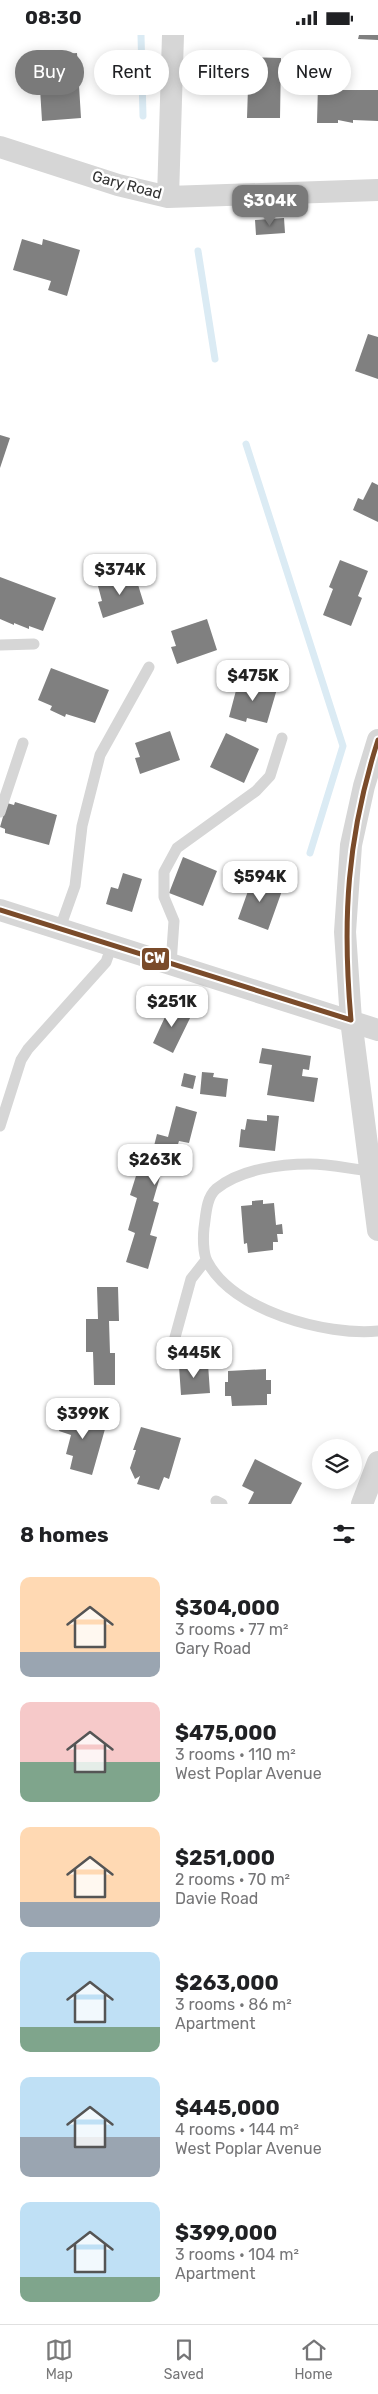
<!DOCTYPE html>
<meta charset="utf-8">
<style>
:root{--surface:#fff;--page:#f6f6f6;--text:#202124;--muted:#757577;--line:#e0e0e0;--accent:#7a7a7a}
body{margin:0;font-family:Rubik,sans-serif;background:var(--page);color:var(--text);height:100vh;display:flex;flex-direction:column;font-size:19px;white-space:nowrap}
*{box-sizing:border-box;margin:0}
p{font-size:16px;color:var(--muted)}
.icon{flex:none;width:28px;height:28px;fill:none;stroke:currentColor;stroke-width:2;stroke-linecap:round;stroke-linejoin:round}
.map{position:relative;height:1469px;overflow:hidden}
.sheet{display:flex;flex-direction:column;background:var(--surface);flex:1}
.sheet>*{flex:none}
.guide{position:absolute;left:15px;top:15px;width:349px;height:45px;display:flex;gap:10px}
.controls{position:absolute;left:312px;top:1404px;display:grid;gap:10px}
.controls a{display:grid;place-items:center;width:50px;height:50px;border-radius:50%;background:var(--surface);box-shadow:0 2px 12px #0003;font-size:25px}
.price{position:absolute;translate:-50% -42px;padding:0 11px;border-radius:10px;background:#fff;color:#222;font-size:16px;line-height:32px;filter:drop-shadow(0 1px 2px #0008)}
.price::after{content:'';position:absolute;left:50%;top:30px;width:15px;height:11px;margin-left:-8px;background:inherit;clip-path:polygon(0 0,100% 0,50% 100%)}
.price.active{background:var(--accent);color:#fff}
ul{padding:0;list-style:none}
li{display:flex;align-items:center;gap:15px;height:125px;padding:0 20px}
li span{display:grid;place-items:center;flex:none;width:140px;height:100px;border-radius:10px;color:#555}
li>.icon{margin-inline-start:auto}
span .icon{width:60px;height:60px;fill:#fffc;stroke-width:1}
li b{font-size:21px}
h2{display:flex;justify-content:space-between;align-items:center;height:60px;padding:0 20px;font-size:21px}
.pill{padding:0 18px;border-radius:22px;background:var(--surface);box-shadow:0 2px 12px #0003;font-size:18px;line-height:45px}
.pill.active{background:var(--accent);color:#fff}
.status{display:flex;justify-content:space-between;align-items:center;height:35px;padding:0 25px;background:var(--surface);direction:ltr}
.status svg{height:14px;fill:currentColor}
.menu{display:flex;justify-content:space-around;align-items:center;height:70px;border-top:1px solid var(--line);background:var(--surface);font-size:14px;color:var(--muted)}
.menu a{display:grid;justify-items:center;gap:2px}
.menu .active{color:var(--accent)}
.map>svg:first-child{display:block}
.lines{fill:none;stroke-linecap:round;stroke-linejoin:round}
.stream{stroke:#dbebf4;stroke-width:7}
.building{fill:#808080}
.lane{stroke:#d6d6d6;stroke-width:11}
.street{stroke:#d6d6d6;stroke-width:22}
.bus-1-casing{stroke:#fff;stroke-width:9}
.bus-1{stroke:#7a4b2a;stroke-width:5}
.labels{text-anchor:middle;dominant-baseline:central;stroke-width:5;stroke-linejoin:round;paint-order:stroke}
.street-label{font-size:15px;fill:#323232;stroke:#fff}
.line-badge{stroke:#fff;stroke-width:2}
.badge-label{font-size:14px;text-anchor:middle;font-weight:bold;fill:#fff}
</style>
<div class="status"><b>08:30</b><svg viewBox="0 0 49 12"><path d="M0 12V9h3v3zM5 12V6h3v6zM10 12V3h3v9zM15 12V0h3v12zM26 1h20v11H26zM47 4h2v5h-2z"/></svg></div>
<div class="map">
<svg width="378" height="1469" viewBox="0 0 378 1469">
<rect width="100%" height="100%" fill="#fff"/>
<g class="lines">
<!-- stream -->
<path class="stream" d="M141,0L143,81
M198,216L215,324
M246,409L343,711L310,818"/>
</g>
<!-- building -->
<path class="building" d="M359,0H378V5L358,4Z
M77,18L81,83L42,86L38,21Z
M249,22L281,23L280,83H247Z
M318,49L338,50V55H378V86L353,85V88L338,85V88H317Z
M284,183L285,198L256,200L255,185Z
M22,204L42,210L43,204L80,215L67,261L48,255L51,246L13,235Z
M368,299L378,302V344L355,336Z
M0,400L10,403L0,433Z
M372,447L378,450V487L353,475L358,463L363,465Z
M340,525L368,536L358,561L362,563L351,591L323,580L333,554L329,552Z
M135,540L144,569L103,583L98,567L102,566L98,551Z
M0,542L56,563L43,596L29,591V594L14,588V590L0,584Z
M207,584L217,615L177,629L171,612L176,611L171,596Z
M51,633L109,655L95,688L66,679L65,682L50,675L52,671L38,665Z
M239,644L277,654L267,688L247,683L246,687L229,682Z
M170,696L180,725L140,739L135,723L140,722L135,708Z
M226,698L259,714L244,748L210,732Z
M15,767L57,780L49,810L5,798V794L0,792L7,768L14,770Z
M183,822L217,836L203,871L169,858Z
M123,838L142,844L132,877L106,869L111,852L118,854Z
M253,842L283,853L268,895L238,884Z
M171,969L192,979L173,1018L153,1008Z
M262,1013L311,1021L309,1035L303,1034L302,1041L318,1043L314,1067L267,1060L272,1030L259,1028Z
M202,1037L214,1038L213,1042L228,1044L226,1062L200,1059Z
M184,1038L196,1041L193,1054L181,1051Z
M176,1071L197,1077L189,1108L179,1106L169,1138L162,1135L153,1166L159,1168L150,1200L157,1202L148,1234L126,1227L135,1198L128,1195L137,1163L130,1160L140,1128L149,1131L157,1099L168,1102Z
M267,1080L279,1081L275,1116L239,1112L241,1094L245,1095L247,1084L267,1086Z
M263,1165V1169L274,1168L276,1190L282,1189L283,1199H277L278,1207H273V1215L248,1218L247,1208L244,1209L241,1171L252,1170V1166Z
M97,1252H118L119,1286H109L110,1318H115V1350H94L93,1317H86V1284H98Z
M208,1329L210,1358L181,1360L179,1331Z
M266,1334V1345H271V1359H267V1370L232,1371L231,1361H225V1347H228V1336Z
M65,1375L107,1387L92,1440L70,1434L73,1421L66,1419L71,1400L59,1396Z
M141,1392L181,1403L169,1444L164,1442L159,1455L137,1449L140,1441L135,1444L130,1433L136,1415H133Z
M255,1424L302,1448L291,1469H248L254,1457L242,1451Z"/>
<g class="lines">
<!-- lane -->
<path class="lane" d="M0,610L34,609
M0,777L23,708
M60,893L75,851L82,791L100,720L149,632
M171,929L174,886L164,862V837L177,813L256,756L270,741L282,703
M0,1091L21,1025L28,1014L106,927L112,910
M370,1136C351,1134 330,1129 310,1129C281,1129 240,1134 216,1154C206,1163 206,1180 204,1193C203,1202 203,1218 207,1226C232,1276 327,1301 378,1296
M171,1317L191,1244L206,1225
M216,1466L222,1469"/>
<!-- street -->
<path class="street" d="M0,112L118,150L168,162L378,155
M168,162L173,0
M378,705L364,751L351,810L345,897L351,985L378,1195
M0,875L378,995
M362,1469L378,1427"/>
<defs>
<path id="bus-1" d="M0,875L351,985C342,884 347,802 378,705"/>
</defs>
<!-- bus-1 casing -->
<use href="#bus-1" class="bus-1-casing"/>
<!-- bus-1 -->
<use href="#bus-1" class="bus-1"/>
</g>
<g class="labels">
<!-- street labels -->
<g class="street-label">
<text transform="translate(127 150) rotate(15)">Gary Road</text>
</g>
</g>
<rect class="line-badge" x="141" y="912" width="29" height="24" rx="5" fill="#7a4b2a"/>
<g class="badge-label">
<text x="155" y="928">CW</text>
</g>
</svg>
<div class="controls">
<a><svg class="icon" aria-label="layers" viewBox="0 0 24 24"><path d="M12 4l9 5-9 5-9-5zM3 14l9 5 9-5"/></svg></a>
</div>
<b class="price active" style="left:270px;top:192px">$304K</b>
<b class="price" style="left:120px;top:561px">$374K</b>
<b class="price" style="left:253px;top:667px">$475K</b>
<b class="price" style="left:260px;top:868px">$594K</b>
<b class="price" style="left:172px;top:993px">$251K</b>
<b class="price" style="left:155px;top:1151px">$263K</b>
<b class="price" style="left:194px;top:1344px">$445K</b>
<b class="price" style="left:83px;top:1405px">$399K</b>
<div class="guide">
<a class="pill active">Buy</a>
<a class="pill">Rent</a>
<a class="pill">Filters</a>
<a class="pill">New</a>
</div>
</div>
<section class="sheet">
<h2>8 homes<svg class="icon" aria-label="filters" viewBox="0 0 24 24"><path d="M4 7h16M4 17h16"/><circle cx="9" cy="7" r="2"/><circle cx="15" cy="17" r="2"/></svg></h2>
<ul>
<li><span style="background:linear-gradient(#ffd9b3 75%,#9aa5b1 0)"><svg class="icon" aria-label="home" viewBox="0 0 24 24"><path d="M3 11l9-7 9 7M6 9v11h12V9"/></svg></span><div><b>$304,000</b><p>3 rooms · 77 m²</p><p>Gary Road</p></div></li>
<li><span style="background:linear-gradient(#f6c9c9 60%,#7fa58c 0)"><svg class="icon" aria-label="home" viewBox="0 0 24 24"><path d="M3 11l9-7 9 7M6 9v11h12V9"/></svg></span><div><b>$475,000</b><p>3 rooms · 110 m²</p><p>West Poplar Avenue</p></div></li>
<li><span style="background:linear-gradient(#ffd9b3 75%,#9aa5b1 0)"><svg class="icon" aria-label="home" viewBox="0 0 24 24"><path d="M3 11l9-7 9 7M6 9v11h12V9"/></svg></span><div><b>$251,000</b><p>2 rooms · 70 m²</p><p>Davie Road</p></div></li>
<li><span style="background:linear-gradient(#bfe0f5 75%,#7fa58c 0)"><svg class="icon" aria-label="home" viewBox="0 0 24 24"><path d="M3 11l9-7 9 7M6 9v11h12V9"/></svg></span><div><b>$263,000</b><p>3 rooms · 86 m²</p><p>Apartment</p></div></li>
<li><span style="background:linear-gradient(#bfe0f5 60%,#9aa5b1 0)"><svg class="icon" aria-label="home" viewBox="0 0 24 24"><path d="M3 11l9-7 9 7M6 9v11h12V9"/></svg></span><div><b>$445,000</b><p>4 rooms · 144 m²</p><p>West Poplar Avenue</p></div></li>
<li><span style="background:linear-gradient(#bfe0f5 75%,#7fa58c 0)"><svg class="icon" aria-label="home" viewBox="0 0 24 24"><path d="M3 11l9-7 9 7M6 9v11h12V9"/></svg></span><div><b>$399,000</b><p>3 rooms · 104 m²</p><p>Apartment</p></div></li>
</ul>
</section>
<nav class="menu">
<a class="active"><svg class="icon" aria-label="map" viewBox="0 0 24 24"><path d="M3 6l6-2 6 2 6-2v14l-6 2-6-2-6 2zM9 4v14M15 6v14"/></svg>Map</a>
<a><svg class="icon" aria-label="saved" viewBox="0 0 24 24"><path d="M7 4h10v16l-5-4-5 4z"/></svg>Saved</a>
<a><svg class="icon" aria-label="home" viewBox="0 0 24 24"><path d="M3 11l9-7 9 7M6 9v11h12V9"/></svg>Home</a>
</nav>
